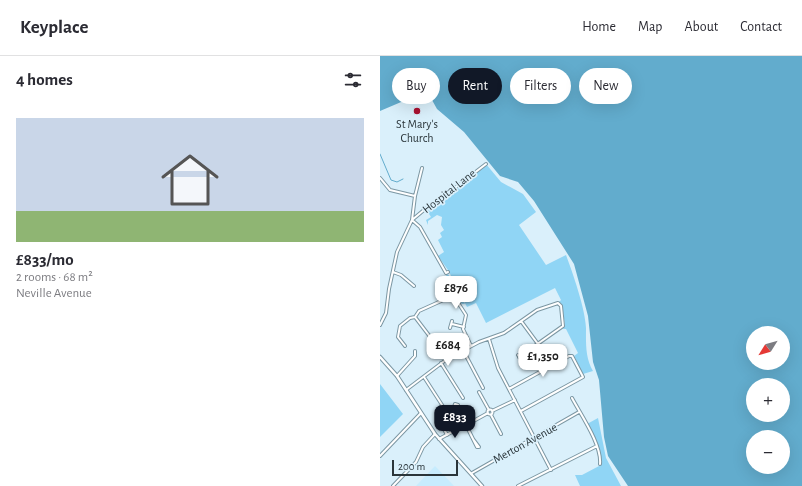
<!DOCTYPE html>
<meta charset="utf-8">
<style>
:root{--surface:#fff;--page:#f2f2f3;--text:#2b2b33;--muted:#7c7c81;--line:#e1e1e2;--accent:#111827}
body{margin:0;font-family:"Alegreya Sans",sans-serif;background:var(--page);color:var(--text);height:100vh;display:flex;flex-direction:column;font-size:15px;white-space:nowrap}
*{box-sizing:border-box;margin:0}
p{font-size:13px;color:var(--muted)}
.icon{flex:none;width:22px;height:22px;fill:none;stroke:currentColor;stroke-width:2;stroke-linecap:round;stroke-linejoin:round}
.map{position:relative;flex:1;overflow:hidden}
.drawer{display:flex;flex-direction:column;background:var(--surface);width:380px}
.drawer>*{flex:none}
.hud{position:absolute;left:12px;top:12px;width:350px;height:36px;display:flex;gap:8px}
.needle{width:26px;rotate:233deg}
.fabs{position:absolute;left:366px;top:270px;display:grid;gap:8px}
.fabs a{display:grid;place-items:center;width:44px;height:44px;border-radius:50%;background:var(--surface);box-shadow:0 4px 16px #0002;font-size:20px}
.scale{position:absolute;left:12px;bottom:10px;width:66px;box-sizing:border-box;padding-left:4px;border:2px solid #2a353a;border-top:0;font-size:11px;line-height:14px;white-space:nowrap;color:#2a353a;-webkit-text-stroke:3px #daf0fb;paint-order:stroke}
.price{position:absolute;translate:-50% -34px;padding:0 9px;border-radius:8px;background:#fff;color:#222;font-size:13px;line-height:26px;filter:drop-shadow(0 1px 2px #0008)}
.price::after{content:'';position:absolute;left:50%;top:24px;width:12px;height:9px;margin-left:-6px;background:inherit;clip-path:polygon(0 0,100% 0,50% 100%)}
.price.current{background:var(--accent);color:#fff}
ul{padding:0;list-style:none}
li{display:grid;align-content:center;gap:8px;height:212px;padding:0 16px}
li span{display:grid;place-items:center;height:124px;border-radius:0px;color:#555}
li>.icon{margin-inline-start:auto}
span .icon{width:72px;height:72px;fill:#fffc;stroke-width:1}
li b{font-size:17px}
h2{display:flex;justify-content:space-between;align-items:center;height:48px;padding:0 16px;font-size:17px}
.tag{padding:0 14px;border-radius:18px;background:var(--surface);box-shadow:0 4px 16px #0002;font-size:14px;line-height:36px}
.tag.current{background:var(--accent);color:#fff}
header{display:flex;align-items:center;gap:24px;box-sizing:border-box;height:56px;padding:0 20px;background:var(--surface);border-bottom:1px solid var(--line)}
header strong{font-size:19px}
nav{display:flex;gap:22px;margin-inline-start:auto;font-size:14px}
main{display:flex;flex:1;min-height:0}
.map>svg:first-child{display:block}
.built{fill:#c7ecfe}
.green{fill:#90d5f5}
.water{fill:#62accd;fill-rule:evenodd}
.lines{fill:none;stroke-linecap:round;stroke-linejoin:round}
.stream{stroke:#62accd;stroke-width:1}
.minor-casing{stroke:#7c97a3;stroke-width:4}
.tertiary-casing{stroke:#7c97a3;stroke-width:4.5}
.minor{stroke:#fff;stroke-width:2}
.tertiary{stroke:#fff;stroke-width:2.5}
.poi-dot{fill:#a91231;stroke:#daf0fb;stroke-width:1.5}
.labels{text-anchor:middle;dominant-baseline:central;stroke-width:3.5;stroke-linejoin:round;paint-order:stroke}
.poi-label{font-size:12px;fill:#2a353a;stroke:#daf0fb}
.street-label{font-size:12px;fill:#2a353a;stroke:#daf0fb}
</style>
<header>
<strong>Keyplace</strong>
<nav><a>Home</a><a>Map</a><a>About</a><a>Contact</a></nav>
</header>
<main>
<section class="drawer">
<h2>4 homes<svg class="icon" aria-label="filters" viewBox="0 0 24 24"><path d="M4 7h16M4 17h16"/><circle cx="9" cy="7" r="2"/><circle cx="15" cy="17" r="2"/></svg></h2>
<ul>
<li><span style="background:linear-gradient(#c9d6e8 75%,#8fb573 0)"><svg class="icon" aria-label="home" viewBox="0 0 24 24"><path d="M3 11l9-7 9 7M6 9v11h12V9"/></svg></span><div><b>£833/mo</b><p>2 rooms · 68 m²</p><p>Neville Avenue</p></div></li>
</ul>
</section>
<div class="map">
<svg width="422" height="430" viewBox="0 0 422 430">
<rect width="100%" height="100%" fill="#daf0fb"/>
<!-- built -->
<path class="built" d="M55,410L74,430H36Z"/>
<!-- green -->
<path class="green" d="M106,108L121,126L143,138L156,156L139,169L166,209L186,199C193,218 205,252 206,272C206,286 205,302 213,315L203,318L194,300L198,297L186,273H183L185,269L182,249L178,247L181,244L175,232L106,267L96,247L87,251L68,214L58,200L64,196L58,184L62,181L60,177L64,174L61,169L62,161L57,159L48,165V169L46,164L51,161L46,153L63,142Z
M68,218L85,248H82L75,241H70L76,237L66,219Z
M0,328L23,358L0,381Z
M218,362L226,402L241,430H200L195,419H202L221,409C222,393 214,381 207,368Z"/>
<!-- water -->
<path class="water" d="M0,0H422V430H248L228,400L224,381L219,324L213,306L208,260L194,208L154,145L138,126L120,120L84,76L57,53L47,35L0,55ZM373,277H403V307H373ZM373,329H403V359H373ZM373,381H403V411H373Z"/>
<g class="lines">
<!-- stream -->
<path class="stream" d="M0,98L11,124L17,126L23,123"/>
<defs>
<path id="minor" d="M0,122L10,134L35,140
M13,216L21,219L34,230
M68,216L66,217L40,171L32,164L44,154L63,141L106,108
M35,261L39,255L70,241L75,242L86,259L83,273L91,290
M35,261L67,303
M141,265L158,288
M72,268L84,271
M0,269L6,257L9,233L17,196L32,164L35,140L42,112
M70,272L72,265
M109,283L118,312L171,414
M25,290L18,281L20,270L30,262L35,261
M83,294L103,332
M138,299L141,303
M61,307L83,342
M17,320L35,300V295
M44,321L64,352
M129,333L189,300H192L203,321L141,355
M26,334L67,303L99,286L124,277L157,254L178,247L181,250L183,270L139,301
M99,336L109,354
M192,342C201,359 222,389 220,408
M107.5 356a2.5 2.5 0 1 1 5 0a2.5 2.5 0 1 1-5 0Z
M112,355L135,344
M80,359L78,349L75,348L74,351L85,367
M111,359L121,378
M60,365L67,379
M62,367L66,365
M88,368L87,371H84V367L88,368L108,357
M87,371L97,391H99L93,383
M59,383L83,370
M0,400L41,357
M92,417L199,356
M13,430L36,406L43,391L55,378
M138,430L217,390"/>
<path id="tertiary" d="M0,301L17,320L55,378L102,430"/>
</defs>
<!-- minor casing -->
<use href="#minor" class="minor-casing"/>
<!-- tertiary casing -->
<use href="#tertiary" class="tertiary-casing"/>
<!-- minor -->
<use href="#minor" class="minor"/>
<!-- tertiary -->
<use href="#tertiary" class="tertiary"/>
</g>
<!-- markers -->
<circle class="poi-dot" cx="37" cy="55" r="4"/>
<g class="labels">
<!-- poi labels -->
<g class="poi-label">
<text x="37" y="68">St Mary's<tspan x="37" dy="14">Church</tspan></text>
</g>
<!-- street labels -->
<g class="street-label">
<text transform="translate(69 135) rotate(-38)">Hospital Lane</text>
<text transform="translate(145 387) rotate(-29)">Merton Avenue</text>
</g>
</g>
</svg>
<div class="fabs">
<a><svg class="needle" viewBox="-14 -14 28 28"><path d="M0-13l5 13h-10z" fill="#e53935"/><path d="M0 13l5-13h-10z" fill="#7c7c81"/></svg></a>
<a>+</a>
<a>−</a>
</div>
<div class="scale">200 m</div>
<b class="price" style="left:76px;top:254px">£876</b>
<b class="price" style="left:68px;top:311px">£684</b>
<b class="price" style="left:163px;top:322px">£1,350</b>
<b class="price current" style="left:75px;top:383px">£833</b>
<div class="hud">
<a class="tag">Buy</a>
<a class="tag current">Rent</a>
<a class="tag">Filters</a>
<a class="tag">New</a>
</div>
</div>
</main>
